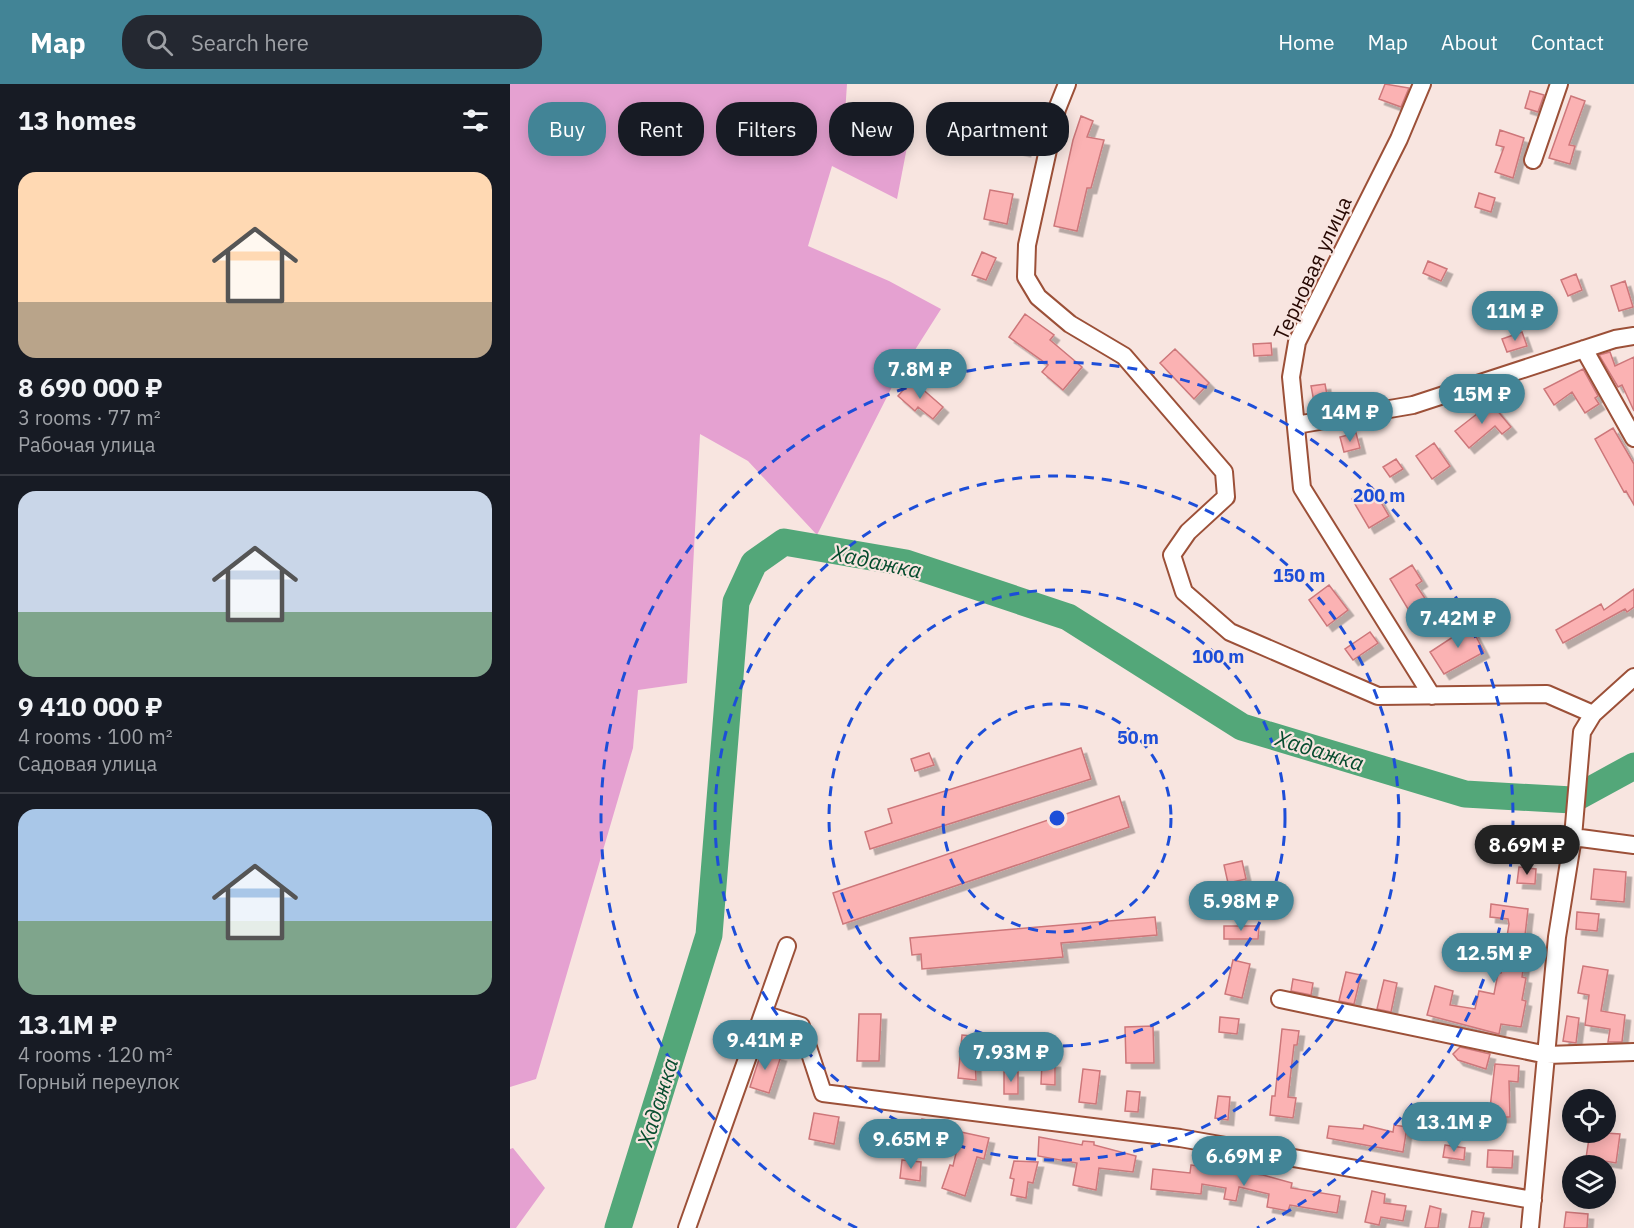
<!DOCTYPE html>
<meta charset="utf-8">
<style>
:root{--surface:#171b24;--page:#242831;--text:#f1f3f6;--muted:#9ea1a6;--line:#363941;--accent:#428496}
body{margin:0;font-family:"IBM Plex Sans",sans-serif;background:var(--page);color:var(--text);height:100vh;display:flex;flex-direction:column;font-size:22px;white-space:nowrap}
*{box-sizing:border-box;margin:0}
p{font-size:20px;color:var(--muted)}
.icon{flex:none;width:33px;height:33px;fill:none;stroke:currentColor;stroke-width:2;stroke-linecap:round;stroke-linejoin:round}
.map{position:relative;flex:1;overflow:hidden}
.sheet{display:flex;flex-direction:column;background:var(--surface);width:510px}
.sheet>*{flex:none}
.hud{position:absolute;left:18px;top:18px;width:570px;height:54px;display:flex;gap:12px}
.buttons{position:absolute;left:1052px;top:1005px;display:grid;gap:12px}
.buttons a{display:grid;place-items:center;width:54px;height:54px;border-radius:50%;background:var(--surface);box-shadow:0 3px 15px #0003;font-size:30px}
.price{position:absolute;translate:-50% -51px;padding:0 14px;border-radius:21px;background:var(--accent);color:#fff;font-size:20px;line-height:39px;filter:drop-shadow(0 2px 3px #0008)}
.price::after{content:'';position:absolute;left:50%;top:36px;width:18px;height:14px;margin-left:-9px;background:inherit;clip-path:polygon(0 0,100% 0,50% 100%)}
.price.current{background:#222;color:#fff}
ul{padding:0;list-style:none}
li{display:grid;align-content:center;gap:12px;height:318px;padding:0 18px}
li+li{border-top:2px solid var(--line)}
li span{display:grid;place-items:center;height:186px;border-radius:18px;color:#555}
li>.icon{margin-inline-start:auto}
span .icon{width:108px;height:108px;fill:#fffc;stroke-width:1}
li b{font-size:26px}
h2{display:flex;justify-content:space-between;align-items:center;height:72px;padding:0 18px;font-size:26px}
.tag{padding:0 21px;border-radius:24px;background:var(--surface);box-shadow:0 3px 15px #0003;font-size:21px;line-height:54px}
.tag.current{background:var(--accent);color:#fff}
header{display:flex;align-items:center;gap:36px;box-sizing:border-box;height:84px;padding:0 30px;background:var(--accent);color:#fff}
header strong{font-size:28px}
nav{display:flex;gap:33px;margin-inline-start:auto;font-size:21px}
.search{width:420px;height:54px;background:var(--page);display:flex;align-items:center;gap:15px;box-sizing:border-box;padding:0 21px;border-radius:24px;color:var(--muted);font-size:22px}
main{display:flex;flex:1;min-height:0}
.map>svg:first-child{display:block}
.green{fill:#e5a1d1}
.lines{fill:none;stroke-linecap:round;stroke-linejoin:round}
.river{stroke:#53a779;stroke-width:27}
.building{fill:#fbb2b3;stroke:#cd777a;stroke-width:1.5;filter:url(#shadow)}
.minor-casing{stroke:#9c5038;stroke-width:20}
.minor{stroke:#fff;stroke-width:16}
.ring{fill:none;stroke:#1d4ed8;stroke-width:3;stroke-dasharray:10 8}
.labels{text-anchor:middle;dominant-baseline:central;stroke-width:4.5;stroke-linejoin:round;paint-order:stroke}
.street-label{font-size:21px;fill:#260802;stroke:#f8e5e0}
.water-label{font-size:22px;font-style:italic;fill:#064c2e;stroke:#f8e5e0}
.centre{fill:#1d4ed8;stroke:#f8e5e0;stroke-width:3}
.ring-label{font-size:18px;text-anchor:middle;font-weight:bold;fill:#1d4ed8;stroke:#f8e5e0;stroke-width:4.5;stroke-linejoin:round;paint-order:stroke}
</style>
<header>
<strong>Map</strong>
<div class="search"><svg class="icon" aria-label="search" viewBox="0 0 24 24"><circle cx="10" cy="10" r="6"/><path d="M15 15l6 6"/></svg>Search here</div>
<nav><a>Home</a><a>Map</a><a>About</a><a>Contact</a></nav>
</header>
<main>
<section class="sheet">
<h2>13 homes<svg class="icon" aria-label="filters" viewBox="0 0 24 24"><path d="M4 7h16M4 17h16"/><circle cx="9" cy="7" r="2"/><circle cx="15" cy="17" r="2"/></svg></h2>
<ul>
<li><span style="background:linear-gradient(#ffd9b3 70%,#b9a48a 0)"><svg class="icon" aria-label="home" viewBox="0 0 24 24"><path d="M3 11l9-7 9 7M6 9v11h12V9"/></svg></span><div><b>8 690 000 ₽</b><p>3 rooms · 77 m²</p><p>Рабочая улица</p></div></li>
<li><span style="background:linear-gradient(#c9d6e8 65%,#7fa58c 0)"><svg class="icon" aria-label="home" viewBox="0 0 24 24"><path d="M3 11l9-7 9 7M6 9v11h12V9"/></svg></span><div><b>9 410 000 ₽</b><p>4 rooms · 100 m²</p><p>Садовая улица</p></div></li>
<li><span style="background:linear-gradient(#a9c7e8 60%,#7fa58c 0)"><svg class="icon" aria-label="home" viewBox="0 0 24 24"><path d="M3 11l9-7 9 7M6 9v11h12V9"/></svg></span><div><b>13.1M ₽</b><p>4 rooms · 120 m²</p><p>Горный переулок</p></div></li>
</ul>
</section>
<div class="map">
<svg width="1124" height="1144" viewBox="0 0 1124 1144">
<defs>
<filter id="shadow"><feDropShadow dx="5.5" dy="5.5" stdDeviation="0" flood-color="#0004"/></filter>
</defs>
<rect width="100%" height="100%" fill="#f8e5e0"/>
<!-- green -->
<path class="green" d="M0,0H337L335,30L397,63L387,115L322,82L298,162L379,197L431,225L384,299L307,451L238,377L190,350L177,599L128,606L123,664L26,995L0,1003Z
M3,1064L35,1104L6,1144H0V1065Z"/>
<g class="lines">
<!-- river -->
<path class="river" d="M108,1144L199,851L226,518L244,479L274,458L396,479L558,533L732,643L955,710L1062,716L1124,682"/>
</g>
<!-- building -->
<path class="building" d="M875,0L899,4L891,23L869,15Z
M1020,7L1034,11L1028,28L1015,24Z
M1061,12L1075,17L1059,61L1065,62L1060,80L1039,74Z
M571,32L583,37L577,53L594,56L581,104H577L567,147L544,142L563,56Z
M502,45L519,49L515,67L498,63Z
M990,46L1014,54L1003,94L985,88L994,63L986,61Z
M480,106L503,110L497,140L474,135Z
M969,109L985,114L981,128L965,123Z
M472,168L486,174L476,196L462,191Z
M918,177L937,185L931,197L913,189Z
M1066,190L1072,206L1058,212L1051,196Z
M1115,197L1123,223L1109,227L1101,202Z
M515,230L544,251L540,256L572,283L553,306L532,288L538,281L499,253Z
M1012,248L1017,262L997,268L992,255Z
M761,259L762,271L744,272L743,260Z
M665,265L699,299L684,315L650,279Z
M1100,268L1105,282L1124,273V327L1112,301L1108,303L1089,271Z
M1073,285L1088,312L1085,314L1089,320L1075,329L1062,308L1044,321L1034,305Z
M402,296L433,323L423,335L408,323L405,327L388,312Z
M815,300L818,316L804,318L801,302Z
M981,319L1001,343L992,350L985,342L959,364L945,347Z
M1103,344L1124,380V421L1116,407L1114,408L1085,355Z
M846,349L850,364L834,368L830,353Z
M924,359L940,382L922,395L906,372Z
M886,375L893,385L880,393L873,383Z
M862,403L879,432L859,444L842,415Z
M902,481L912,497L906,501L918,519L901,530L880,495Z
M819,501L838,526L817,542L799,516Z
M1124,505V523L1117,528L1115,525L1053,559L1046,546L1091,520L1094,526Z
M959,539L974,568L934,590L920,568L943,553L941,549Z
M860,548L868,559L843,576L835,565Z
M571,664L581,695L360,765L355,748L382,739L378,725Z
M419,669L424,681L405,687L401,675Z
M609,712L619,743L333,840L323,809Z
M732,777L736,795L718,799L714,781Z
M1009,783L1026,785L1025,800L1007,799Z
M1084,785L1116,788L1114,818L1081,815Z
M981,820L1018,825L1014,860H1017L1012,893L1016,894L1012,916L1016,917L1011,943L991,940L989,950L917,931L925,902L943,907L940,921L965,925L969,907L984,910L988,889H991L999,840L998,835L980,833Z
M1067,828L1089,830L1087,847L1066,845Z
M645,833L647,851L551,859L553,873L412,885L411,870L402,871L400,854Z
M714,842H749L748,855H714Z
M723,876L740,880L732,914L715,910Z
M1073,882L1098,886L1091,927L1115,931L1112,958H1098L1100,945L1075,941L1079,911L1068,909Z
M836,888L851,891L844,920L829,917Z
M783,895L803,899L801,911L781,907Z
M874,896L887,899L881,928L867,925Z
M349,930H371L369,977H347Z
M1057,932L1069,934L1066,959L1053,957Z
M710,933L729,935L727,950L709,948Z
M643,942L644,979H616L615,943Z
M772,945L789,947L787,961H784L778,1013L786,1014L783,1034L760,1031L762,1012H765Z
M452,951L472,953L471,972L465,971L466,996L448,994Z
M950,963L980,970L976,985L948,976L943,970Z
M252,966L271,972L259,1009L240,1003Z
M532,978H545V1001L531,1000Z
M985,980L1009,982L1008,998L999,997L1000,1033H979Z
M573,985L590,987L586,1020L569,1018Z
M494,988H508V1010H494Z
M617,1007L630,1008L628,1028L615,1027Z
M708,1012L720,1013L718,1036L705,1034Z
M304,1029L329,1033L324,1060L299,1055Z
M412,1035L428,1038L422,1066L407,1063Z
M854,1041L883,1048L884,1041L897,1043L893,1068L817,1054L819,1042L853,1045Z
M451,1048L479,1054L474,1075L467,1073L455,1112L432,1104L440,1081L443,1082Z
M1080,1048L1110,1050L1106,1079L1076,1074Z
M529,1053L572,1061L573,1057L584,1058V1061L626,1072L623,1088L589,1084L586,1106L563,1101L567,1079L528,1072Z
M935,1061L955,1064L954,1076L933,1073Z
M978,1066L1003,1067L1002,1084L977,1083Z
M392,1076L411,1078L410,1097L390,1094Z
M504,1077L528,1078L523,1099L518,1098L516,1114L501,1111L504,1095L500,1094Z
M681,1081L753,1091L782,1099L781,1104L830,1112L827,1129L780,1121L778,1127L757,1123L759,1110L729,1103L726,1117L714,1115L716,1104L692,1100L691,1110L641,1105L643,1085L680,1089Z
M862,1107L875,1110L874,1119L896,1122L893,1137L871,1133L869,1141L855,1138Z
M920,1122L931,1125L928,1144H915Z
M962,1127L974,1129L971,1144H959Z
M1056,1128L1078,1130L1077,1144H1054Z"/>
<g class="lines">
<defs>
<path id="minor" d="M557,0L547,25L517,161L516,193L528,213L560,240L614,272L714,388L716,413L678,448L662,471L674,508L720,548L868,612L1037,610L1083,630
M912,0L889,55L787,258L781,293L792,404L922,612
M1023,76L1049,0
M1074,265L1124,354
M786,341L903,321L1105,255L1124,252
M1063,753L1124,761
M770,915L1037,971L1124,968
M253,930L291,942L313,1009L670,1054L1023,1116
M177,1144L277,862
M1020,1144L1047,853L1063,753L1072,648L1083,630L1124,593"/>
</defs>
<!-- minor casing -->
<use href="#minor" class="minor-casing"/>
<!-- minor -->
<use href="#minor" class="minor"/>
</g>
<!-- distance rings -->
<g class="ring">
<circle cx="547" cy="734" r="114"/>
<circle cx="547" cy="734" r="228"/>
<circle cx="547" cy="734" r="342"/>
<path d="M347 1144A456 456 0 1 1 747 1144"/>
</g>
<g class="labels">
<!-- street labels -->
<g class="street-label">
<text transform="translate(802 184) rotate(-65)">Терновая улица</text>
</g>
<!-- water labels -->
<g class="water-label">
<text transform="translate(367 477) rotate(12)">Хадажка</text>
<text transform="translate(810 666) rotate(17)">Хадажка</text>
<text transform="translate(147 1018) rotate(-73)">Хадажка</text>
</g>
</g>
<circle cx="547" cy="734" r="9" class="centre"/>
<g class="ring-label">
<text x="869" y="418">200 m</text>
<text x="789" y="498">150 m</text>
<text x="708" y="579">100 m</text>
<text x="628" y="660">50 m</text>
</g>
</svg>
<div class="buttons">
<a><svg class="icon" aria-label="locate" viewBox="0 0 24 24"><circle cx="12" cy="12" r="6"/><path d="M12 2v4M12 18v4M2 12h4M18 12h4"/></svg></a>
<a><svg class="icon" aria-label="layers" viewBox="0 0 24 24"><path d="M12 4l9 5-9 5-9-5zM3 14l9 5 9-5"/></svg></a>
</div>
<b class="price" style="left:1005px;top:258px">11M ₽</b>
<b class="price" style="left:410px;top:316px">7.8M ₽</b>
<b class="price" style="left:972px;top:341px">15M ₽</b>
<b class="price" style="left:840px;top:359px">14M ₽</b>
<b class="price" style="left:948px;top:565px">7.42M ₽</b>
<b class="price current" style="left:1017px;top:792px">8.69M ₽</b>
<b class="price" style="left:731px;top:848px">5.98M ₽</b>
<b class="price" style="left:984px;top:900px">12.5M ₽</b>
<b class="price" style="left:255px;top:987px">9.41M ₽</b>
<b class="price" style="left:501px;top:999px">7.93M ₽</b>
<b class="price" style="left:944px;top:1069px">13.1M ₽</b>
<b class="price" style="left:401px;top:1086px">9.65M ₽</b>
<b class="price" style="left:734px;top:1103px">6.69M ₽</b>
<div class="hud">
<a class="tag current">Buy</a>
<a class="tag">Rent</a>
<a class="tag">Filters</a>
<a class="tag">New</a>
<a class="tag">Apartment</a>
</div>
</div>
</main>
